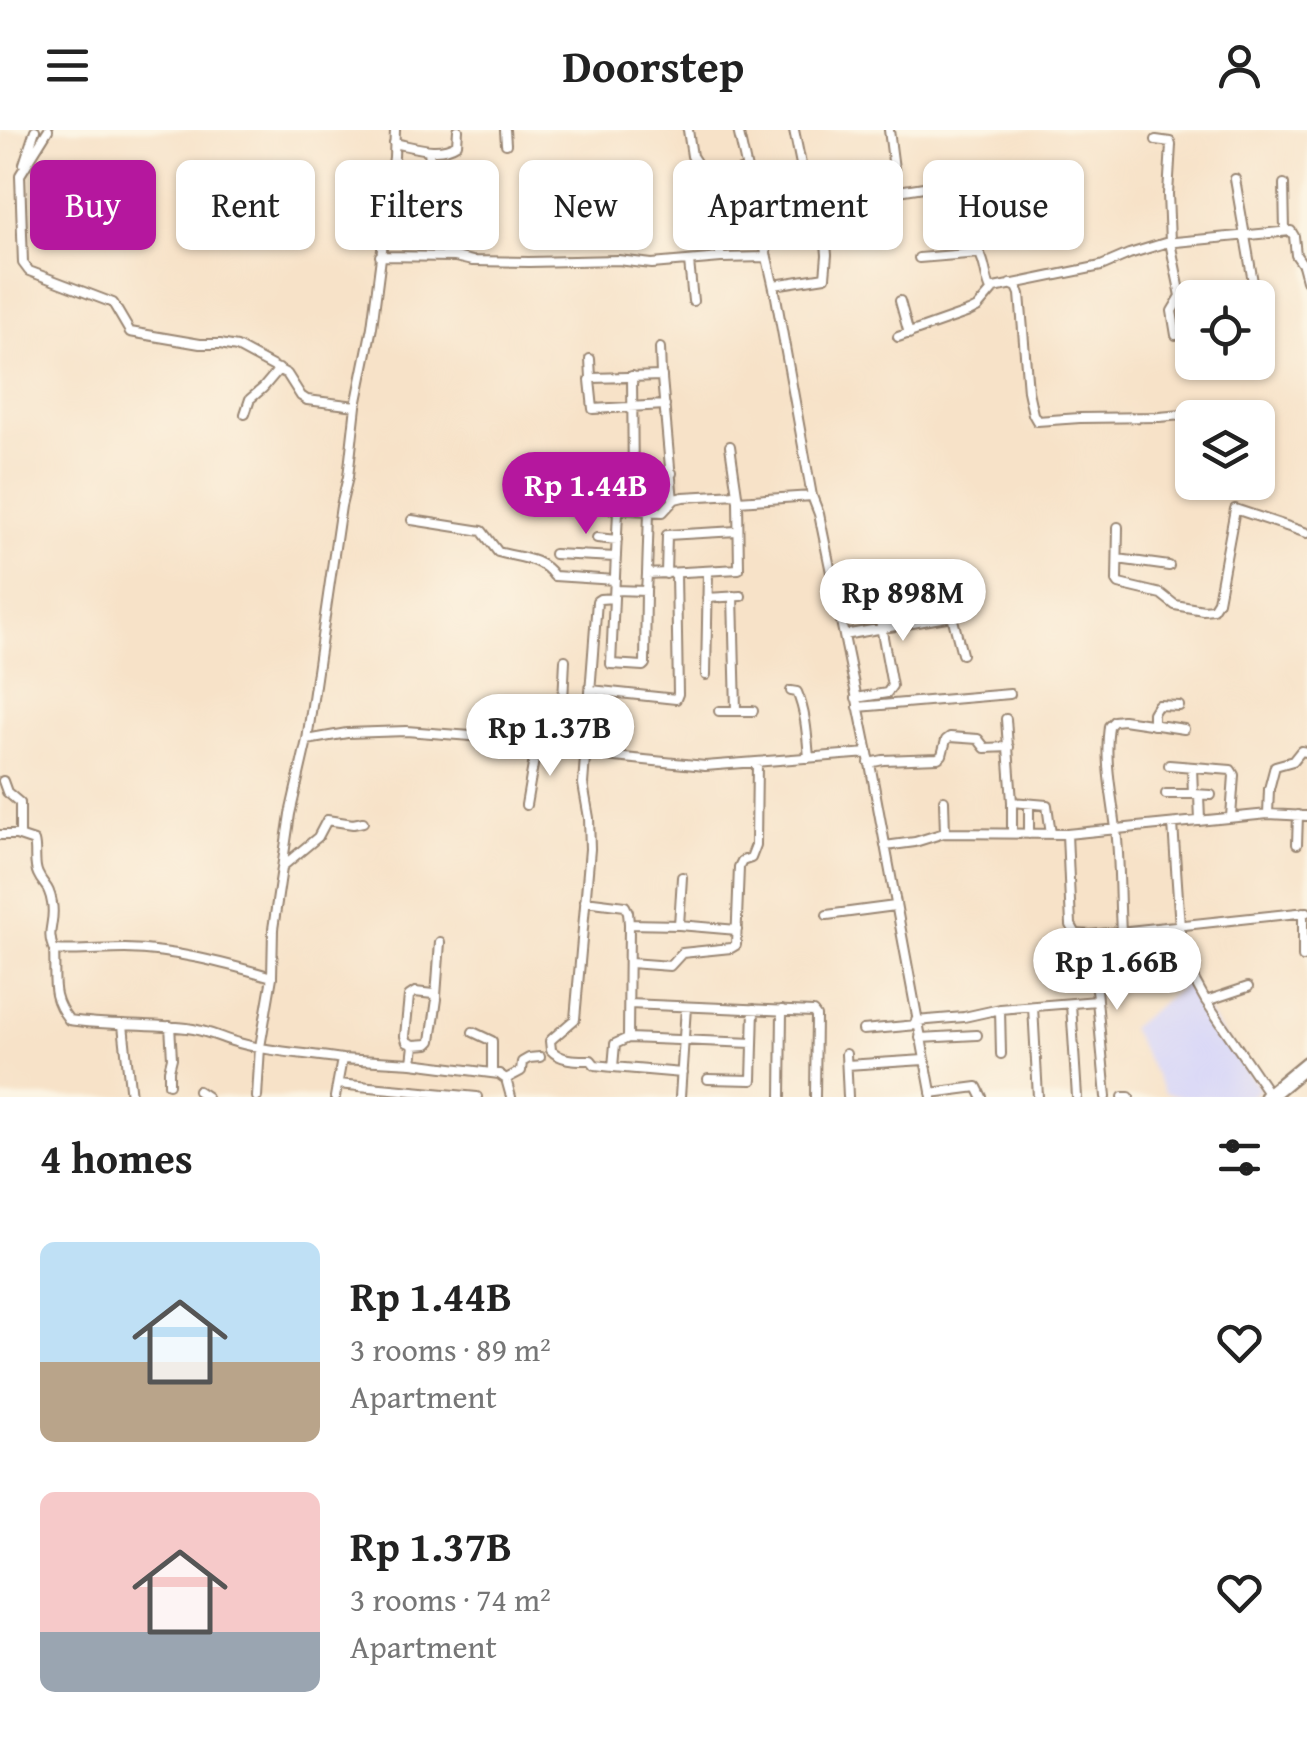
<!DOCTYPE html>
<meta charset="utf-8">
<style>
:root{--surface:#fff;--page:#f2f2f2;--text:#222;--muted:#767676;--accent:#b5179e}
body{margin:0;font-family:"Gentium Book Plus",serif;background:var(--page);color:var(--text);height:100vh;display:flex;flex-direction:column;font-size:38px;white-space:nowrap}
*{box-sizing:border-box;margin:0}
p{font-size:32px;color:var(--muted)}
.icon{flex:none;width:55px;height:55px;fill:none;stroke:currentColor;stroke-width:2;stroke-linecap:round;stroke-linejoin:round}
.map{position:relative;height:967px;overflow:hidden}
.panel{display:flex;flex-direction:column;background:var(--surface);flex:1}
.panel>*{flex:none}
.guide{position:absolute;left:30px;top:30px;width:1248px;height:90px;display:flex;gap:20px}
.fabs{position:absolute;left:1175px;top:150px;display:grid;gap:20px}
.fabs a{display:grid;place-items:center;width:100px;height:100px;border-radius:15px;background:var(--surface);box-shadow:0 2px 8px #0004;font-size:50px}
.price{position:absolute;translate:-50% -85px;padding:0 22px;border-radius:35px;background:#fff;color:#222;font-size:32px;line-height:65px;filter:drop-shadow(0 2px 5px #0008)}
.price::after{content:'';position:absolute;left:50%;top:60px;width:30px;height:22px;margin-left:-15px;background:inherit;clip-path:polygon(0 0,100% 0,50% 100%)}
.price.on{background:var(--accent);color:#fff}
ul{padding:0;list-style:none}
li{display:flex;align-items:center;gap:30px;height:250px;padding:0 40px}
li span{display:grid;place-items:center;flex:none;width:280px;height:200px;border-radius:15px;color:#555}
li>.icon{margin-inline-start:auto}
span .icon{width:120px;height:120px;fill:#fffc;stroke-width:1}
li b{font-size:42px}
h2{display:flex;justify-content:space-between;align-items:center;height:120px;padding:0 40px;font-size:42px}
.chip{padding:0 35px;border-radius:15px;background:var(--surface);box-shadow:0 2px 8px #0004;font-size:35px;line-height:90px}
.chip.on{background:var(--accent);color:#fff}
header{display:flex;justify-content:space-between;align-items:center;height:130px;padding:0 40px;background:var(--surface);font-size:45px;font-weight:600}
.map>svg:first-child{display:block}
.built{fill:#d8d7f8}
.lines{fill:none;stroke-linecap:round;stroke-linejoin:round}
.street-casing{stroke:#998673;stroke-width:12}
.highway-casing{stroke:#998673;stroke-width:19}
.street{stroke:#fff;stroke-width:8}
.highway{stroke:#fff;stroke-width:14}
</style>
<header><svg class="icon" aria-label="menu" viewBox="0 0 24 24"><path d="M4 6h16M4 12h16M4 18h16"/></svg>Doorstep<svg class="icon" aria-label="person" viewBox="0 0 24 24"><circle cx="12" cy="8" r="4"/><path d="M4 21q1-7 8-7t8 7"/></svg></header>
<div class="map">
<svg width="1307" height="967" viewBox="0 0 1307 967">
<rect width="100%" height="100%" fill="#fcf5e5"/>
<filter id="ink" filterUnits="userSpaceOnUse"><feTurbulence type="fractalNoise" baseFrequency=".01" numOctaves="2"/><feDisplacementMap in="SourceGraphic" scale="20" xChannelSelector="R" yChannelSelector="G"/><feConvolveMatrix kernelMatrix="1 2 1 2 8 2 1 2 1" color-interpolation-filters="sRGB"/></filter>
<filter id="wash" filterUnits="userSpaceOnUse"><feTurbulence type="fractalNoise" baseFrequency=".0048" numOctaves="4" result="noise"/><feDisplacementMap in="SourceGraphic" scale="40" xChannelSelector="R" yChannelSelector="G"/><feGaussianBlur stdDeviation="2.25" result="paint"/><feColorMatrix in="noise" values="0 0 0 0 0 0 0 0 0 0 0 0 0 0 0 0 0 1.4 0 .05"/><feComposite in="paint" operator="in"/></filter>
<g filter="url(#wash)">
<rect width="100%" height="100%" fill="#f7e2c8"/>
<!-- built -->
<path class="built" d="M1187,853L1260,959L1250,967H1184L1165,963L1130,898Z"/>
</g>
<g filter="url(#ink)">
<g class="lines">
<defs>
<path id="street" d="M48,0L20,45L23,133L29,141L113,173L130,202L200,214H220L237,217L287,244L301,266L307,270L356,276
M395,0L394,27L372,197L356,276L348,347L341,376L307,610L347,603L406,601L471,606L584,624L705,636L868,623
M505,0L506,14
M688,0L692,26L707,49H714L747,39
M738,0L776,167L812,366
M794,0L808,69
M889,0L897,62
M1156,10L1170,12L1171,15L1168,64L1170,112L1181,166L1172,181L1176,205
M394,13C415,17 439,26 457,14L458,0
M429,20L431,42
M24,34L35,0
M710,49L713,90L721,128
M1235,49L1253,152
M1284,54L1285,101
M756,78L824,68L873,65L930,56
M380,126L455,127L472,131L529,132L618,130L652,134L721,128L767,127
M919,128L979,123C986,132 985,149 991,160
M689,132L693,171
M1010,154L1017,157L1020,164L1028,261L1033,284L1037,291L1080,288L1159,287L1194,284H1205L1210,288
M774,155L825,147L827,125L822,68
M900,171L909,204
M898,207L969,182L977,178L994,158L1101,136L1129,124L1165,113L1291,101L1294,106L1296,125L1303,135L1307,150
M660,218L661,245
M590,229L591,248
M632,246L633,354L628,359L619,360L614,468L600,469L597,471L583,654L589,688L590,719L575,889L553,908L550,911L551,920C561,931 577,930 591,930L595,935L613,937L615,914L628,908L753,913
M665,275L593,279L590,250L592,248L662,246V248L673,371
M245,284L250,269L263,258L279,239
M730,316L738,371L812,366L819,384L868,623L932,967
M634,342L672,343
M526,348L582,359L619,360
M600,378L663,382L675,369L683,367L737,364
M412,390L482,401L498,422C519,428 541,427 554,446L615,450
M1118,397L1117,451L1119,454L1161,464L1175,475L1203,480L1213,479L1218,471L1235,379L1307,403
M597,408L617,410
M554,424L616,427
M1118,429L1169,436
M647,444L649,382
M666,444L667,405L737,401
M948,459L952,486
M615,460L646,461L647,444L739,439L738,371
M733,466L736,580
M614,468L611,534L643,536L645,534L646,461
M707,468L741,466
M844,505L952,486L962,524
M565,530L563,571L589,573
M706,545L708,441
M591,560L676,569L678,564L676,443
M791,561L797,562C806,583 807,605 809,628
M856,568L887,563L892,556L876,469
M858,577L1010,564
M719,581H753
M1006,589L1012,672L1047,675L1051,704
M1153,595V583L1158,575L1179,576
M869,633L883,630L938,628L942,625L946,610L950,607L978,609L985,618L1009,617
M1169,635L1231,640L1234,645L1231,687
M1192,637L1193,664L1211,665
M3,651L7,662L20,673V706
M1166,664H1193
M1199,665L1200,691
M944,670L945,703
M1029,674V704
M526,675L536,618
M1268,684L1269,659L1275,636L1293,631L1301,621L1307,622
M1173,694L1181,812L1185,833L1206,871L1269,964
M1012,703V672
M1067,704L1071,795L1076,804L1091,805L1307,782
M0,705H16L34,711C37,721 33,734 38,744C44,757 49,755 52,773C56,793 45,800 54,820C78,822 101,819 125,819C175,820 224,833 272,847
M1297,714L1298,685
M885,716L915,712L944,703L1067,704L1268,684L1307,686
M283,736L318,707L327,690L353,694L363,692
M585,771L625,776L628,782L629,794L679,795L682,747
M827,785L895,776
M679,795L737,800
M1121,802C1119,768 1120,733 1116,699C1112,664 1104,632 1109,596L1114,591L1123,590L1184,599
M1091,805L1106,967
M54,820C56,850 49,865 69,890C109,896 148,893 187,898C204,900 217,906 232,911C267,922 306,923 342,929L335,967
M1303,827V782
M630,833L670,836L682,823L731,818L736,815L739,737L742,731L751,728L756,715L757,632
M436,866L440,812
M1206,871L1248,857
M629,874L813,882L816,886L815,967
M1071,874L1077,967
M1033,877L1038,967
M1000,879L1001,924
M916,891L964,887L1000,879L1097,871
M123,895L131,967
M863,900L917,895
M473,902L492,911V943
M628,908L629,794
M920,908L977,905
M846,924L848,967
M342,929L412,933L499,944L506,949L511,967
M412,933L414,915L407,912L405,906L409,866L415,862L433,864L437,869L431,911L428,914L414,915
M847,935L924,930
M613,937L682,943
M506,949L521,941L522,932L529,928L540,927
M708,949L752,950L754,879
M169,954V940L172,928L170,896
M338,954L477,967
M198,961L207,967
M931,963L977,957L982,967
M257,967L260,917L272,847L273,799L290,684L307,610
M680,967L686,877
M781,967L782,880
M1123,967H1129"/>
<path id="highway" d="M1267,967L1307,934"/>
</defs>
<!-- street casing -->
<use href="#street" class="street-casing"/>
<!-- highway casing -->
<use href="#highway" class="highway-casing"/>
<!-- street -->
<use href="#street" class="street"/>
<!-- highway -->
<use href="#highway" class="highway"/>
</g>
</g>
</svg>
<div class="fabs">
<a><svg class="icon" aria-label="locate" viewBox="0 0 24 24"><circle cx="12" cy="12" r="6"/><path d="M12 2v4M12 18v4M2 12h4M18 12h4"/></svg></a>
<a><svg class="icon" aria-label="layers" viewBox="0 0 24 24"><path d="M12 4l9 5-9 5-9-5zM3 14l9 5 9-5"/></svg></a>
</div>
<b class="price on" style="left:586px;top:407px">Rp 1.44B</b>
<b class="price" style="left:903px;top:514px">Rp 898M</b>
<b class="price" style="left:550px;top:649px">Rp 1.37B</b>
<b class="price" style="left:1117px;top:883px">Rp 1.66B</b>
<div class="guide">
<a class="chip on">Buy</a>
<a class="chip">Rent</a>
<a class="chip">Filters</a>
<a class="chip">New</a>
<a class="chip">Apartment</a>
<a class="chip">House</a>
</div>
</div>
<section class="panel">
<h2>4 homes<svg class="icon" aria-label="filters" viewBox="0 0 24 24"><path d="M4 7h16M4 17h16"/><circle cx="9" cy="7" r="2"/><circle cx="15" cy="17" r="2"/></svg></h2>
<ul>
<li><span style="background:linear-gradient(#bfe0f5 60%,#b9a48a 0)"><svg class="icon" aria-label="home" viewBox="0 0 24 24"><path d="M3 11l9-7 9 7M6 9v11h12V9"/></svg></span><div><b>Rp 1.44B</b><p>3 rooms · 89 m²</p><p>Apartment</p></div><svg class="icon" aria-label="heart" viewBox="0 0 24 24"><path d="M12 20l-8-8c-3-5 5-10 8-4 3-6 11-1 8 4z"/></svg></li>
<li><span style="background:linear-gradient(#f6c9c9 70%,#9aa5b1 0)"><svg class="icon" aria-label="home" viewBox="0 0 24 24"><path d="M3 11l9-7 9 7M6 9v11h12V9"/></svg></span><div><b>Rp 1.37B</b><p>3 rooms · 74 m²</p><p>Apartment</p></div><svg class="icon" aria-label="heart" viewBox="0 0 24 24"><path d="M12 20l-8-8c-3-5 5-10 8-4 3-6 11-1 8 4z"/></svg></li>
</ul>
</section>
